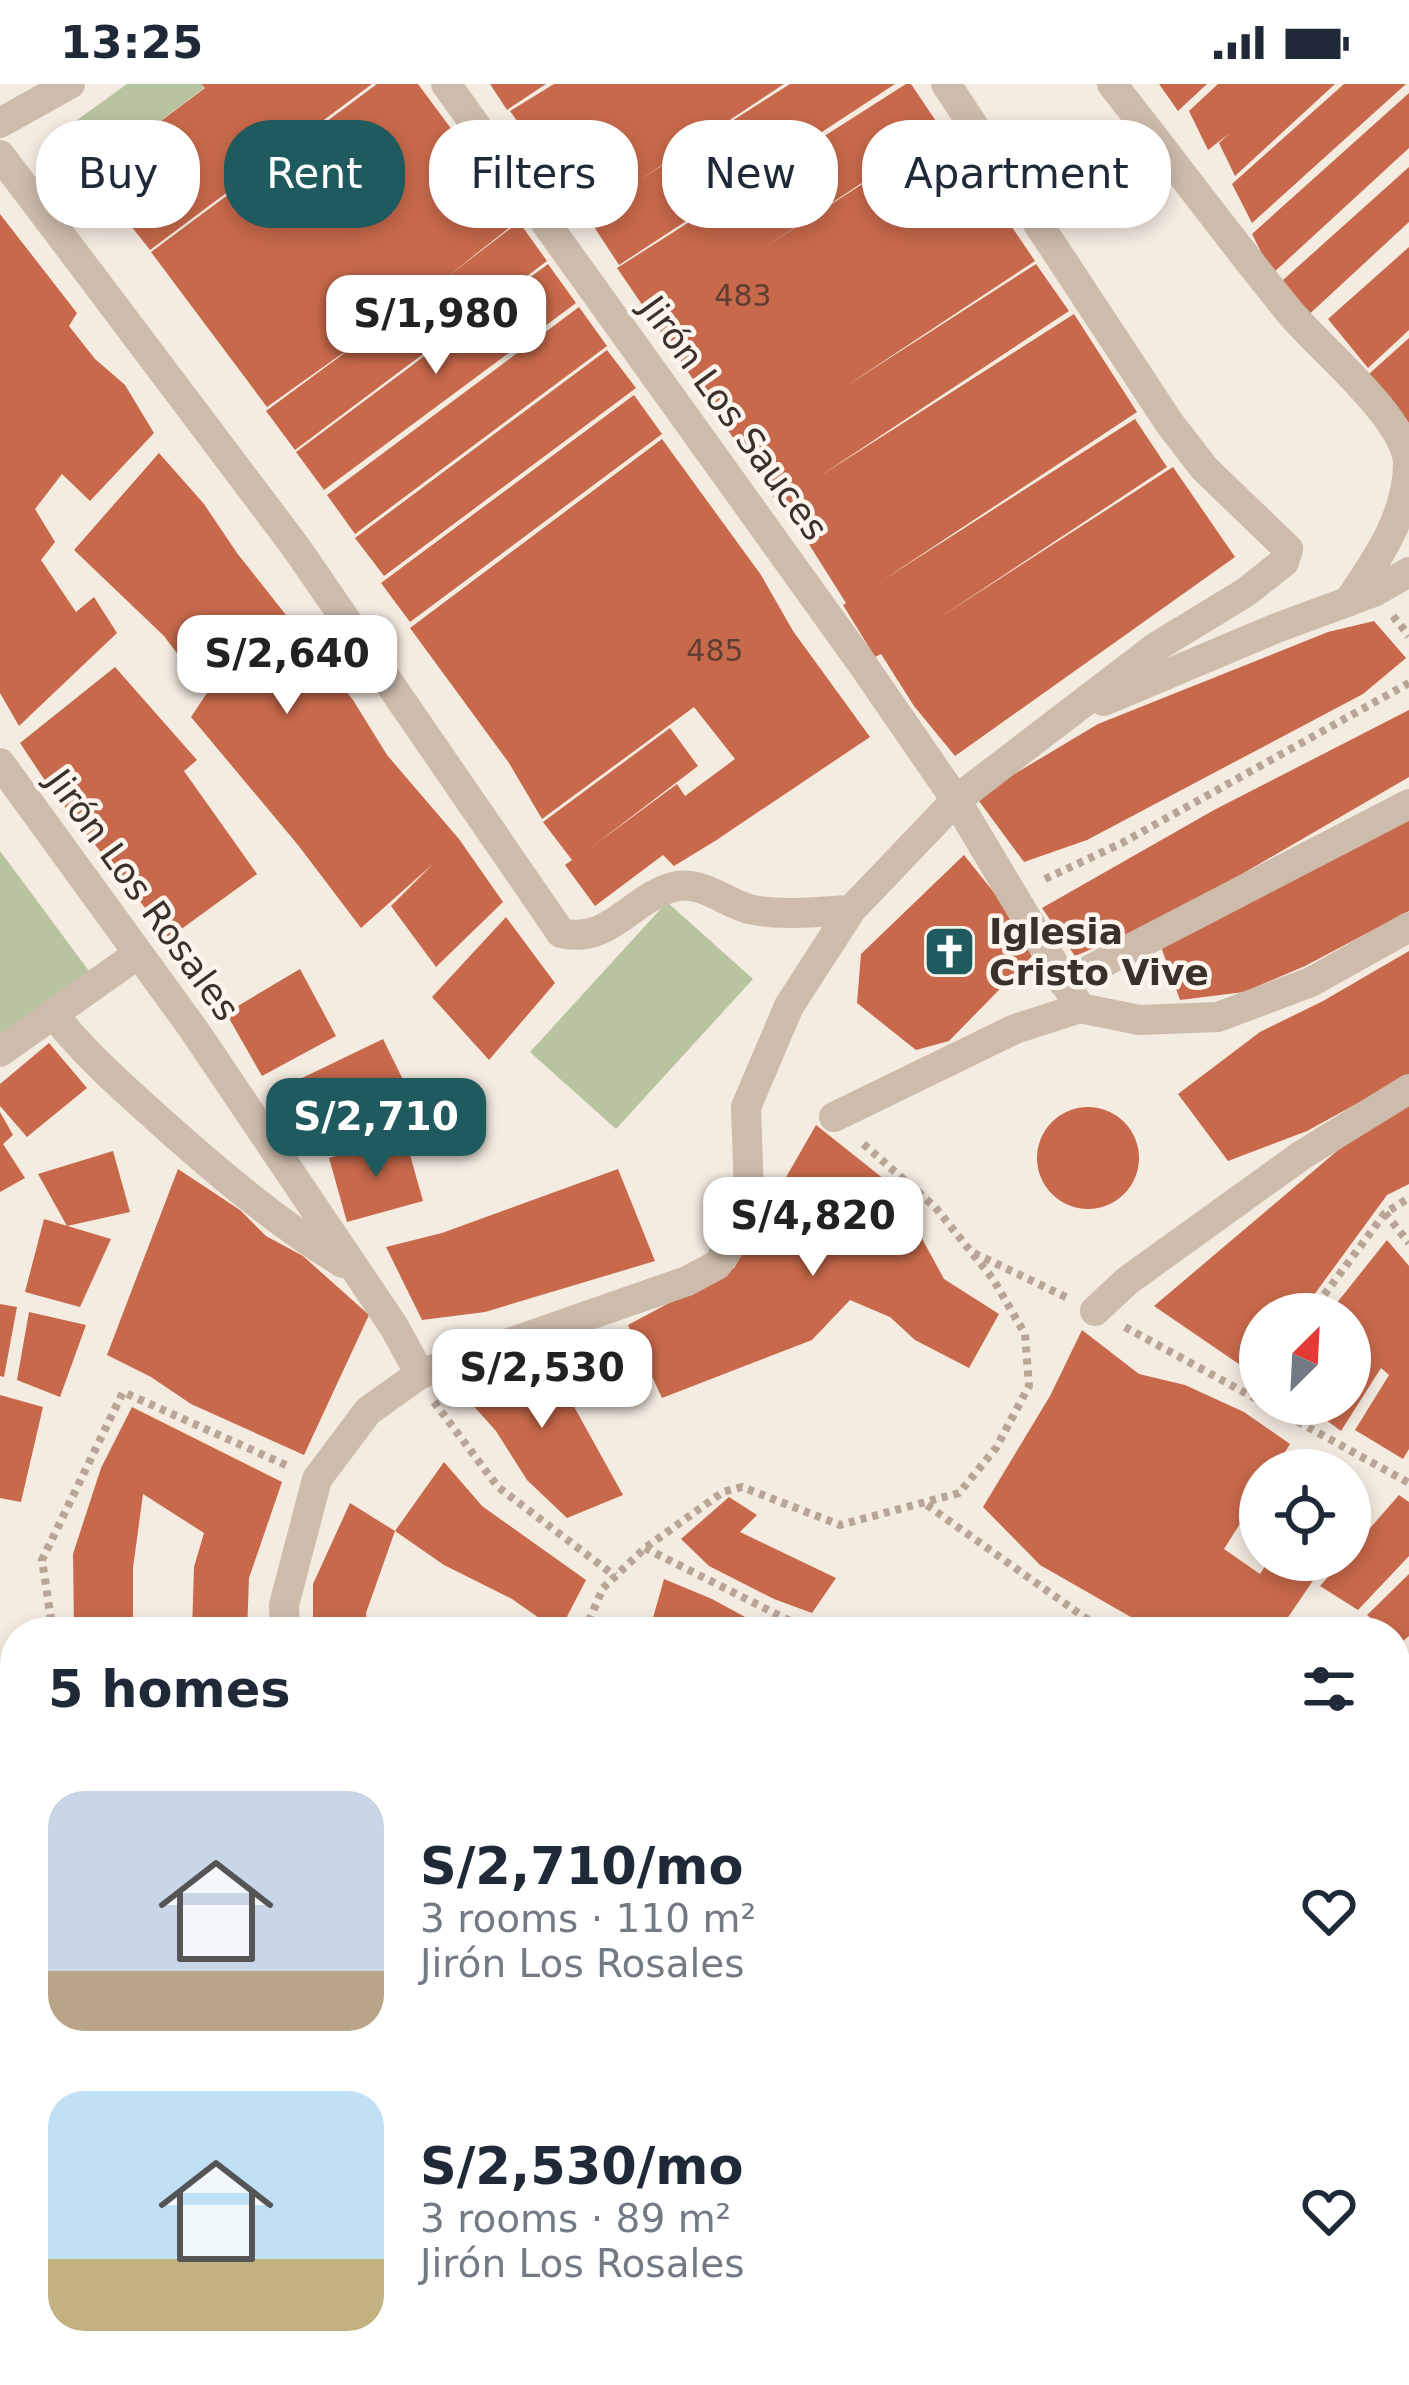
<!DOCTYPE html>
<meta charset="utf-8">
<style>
:root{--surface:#fff;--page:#f6f6f7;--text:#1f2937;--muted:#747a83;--accent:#1f5a5e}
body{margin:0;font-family:"DejaVu Sans",sans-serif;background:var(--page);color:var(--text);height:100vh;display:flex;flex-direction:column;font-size:45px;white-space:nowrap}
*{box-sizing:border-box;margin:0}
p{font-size:39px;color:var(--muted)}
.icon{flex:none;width:66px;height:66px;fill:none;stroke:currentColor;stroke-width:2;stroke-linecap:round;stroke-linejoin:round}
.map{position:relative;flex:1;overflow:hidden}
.side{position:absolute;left:0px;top:1533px;width:1410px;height:768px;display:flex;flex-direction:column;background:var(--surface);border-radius:48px 48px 0 0;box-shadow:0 6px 18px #0003}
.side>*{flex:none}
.top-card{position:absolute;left:36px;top:36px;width:1338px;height:108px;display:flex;gap:24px}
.needle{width:78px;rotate:24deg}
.fabs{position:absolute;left:1239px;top:1209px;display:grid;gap:24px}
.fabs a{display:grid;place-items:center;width:132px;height:132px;border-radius:50%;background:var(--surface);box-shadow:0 6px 18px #0003;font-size:60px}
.price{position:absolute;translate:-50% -102px;padding:0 27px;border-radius:24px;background:#fff;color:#222;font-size:39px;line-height:78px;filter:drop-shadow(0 3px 6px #0008)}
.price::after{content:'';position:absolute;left:50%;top:72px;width:36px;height:27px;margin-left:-18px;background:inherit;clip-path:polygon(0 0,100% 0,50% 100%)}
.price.selected{background:var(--accent);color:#fff}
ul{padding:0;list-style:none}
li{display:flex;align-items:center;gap:36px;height:300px;padding:0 48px}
li span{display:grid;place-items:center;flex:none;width:336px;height:240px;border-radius:36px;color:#555}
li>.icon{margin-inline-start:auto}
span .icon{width:144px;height:144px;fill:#fffc;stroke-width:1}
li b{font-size:51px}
h2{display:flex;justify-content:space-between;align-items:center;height:144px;padding:0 48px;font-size:51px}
.tag{padding:0 42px;border-radius:48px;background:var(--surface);box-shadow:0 6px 18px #0003;font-size:42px;line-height:108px}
.tag.selected{background:var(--accent);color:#fff}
.status{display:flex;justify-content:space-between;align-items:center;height:84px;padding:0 60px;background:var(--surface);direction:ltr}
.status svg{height:33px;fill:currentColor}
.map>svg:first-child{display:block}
.green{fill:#b8c4a0}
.building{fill:#c8694b}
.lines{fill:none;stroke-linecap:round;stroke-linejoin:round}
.path{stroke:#b9a596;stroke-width:8;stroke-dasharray:6 6;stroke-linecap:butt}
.street{stroke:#cdbbac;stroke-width:30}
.labels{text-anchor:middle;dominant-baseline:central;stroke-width:9;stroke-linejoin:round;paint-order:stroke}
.number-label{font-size:30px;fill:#5e3e33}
.street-label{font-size:36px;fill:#3b302b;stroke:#fbf5ee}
.poi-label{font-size:36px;font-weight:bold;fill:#3b302b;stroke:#fbf5ee;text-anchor:start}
</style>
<div class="status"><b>13:25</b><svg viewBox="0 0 49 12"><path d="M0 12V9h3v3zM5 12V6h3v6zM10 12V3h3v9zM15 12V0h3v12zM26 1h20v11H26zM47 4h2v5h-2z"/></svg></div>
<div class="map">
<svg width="1409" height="2301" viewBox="0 0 1409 2301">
<rect width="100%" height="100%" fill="#f4ebe1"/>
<!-- green -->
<path class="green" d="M127,0H201L204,4L90,90L59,49Z
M0,767L89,887L0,951Z
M667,818L753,895L616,1045L530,968Z"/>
<!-- building -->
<path class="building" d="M201,0H372L150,166L90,90L205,4Z
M377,0H418L519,136L443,196L519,138L547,177L295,366L266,327L392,234L267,323L151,168Z
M490,0H546L507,26Z
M554,0H784L638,97L790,0H895L619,181L585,129L577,134L562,100L510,27Z
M906,0H911L942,46L759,167L946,46L1035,177L840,306L1036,180L1069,227L817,394L1074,230L1137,328L880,498L1135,335L1167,383L936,536L1173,383L1235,473L955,672L914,622L881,570L875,573L843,521L846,519L781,416L777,418L617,184Z
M1159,0H1207L1178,27Z
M1218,0H1335L1235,92L1219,59L1230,49L1208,66L1189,27Z
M1344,0H1406L1252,139L1232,100Z
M1409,9V64L1272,190L1252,150Z
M1409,83V138L1303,236L1283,196Z
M0,130L77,229L69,242L95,275L125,301L154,349L90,417L62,390L35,425L55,458L41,476L76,528L94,513L117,549L19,642L0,609Z
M1409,163V246L1368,284L1328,235Z
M548,180L576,219L324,406L296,368Z
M579,223L607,262L355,450L327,411Z
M1409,254V339L1369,290Z
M607,266L636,304L384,492L355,454Z
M634,311L662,350L410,538L381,499Z
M662,355L761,491L793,547L870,653L715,757L674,782L663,771L595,822L565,781L572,776L543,738L670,644L698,682L589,765L677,700L685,712L735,675L694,623L542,735L509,679L410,544Z
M159,369L204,420L237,469L353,616L387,671L459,755L503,818L436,883L391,822L434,779L361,844L298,761L191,633L207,609L164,552L74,466Z
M1374,537L1406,574L1363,610L1087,756L1024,778L976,713L1098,640L1328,548Z
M115,583L197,676L184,687L257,790L169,854L50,704L20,659Z
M1409,626V693L1168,833L1075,872L1042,824L1214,726Z
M1409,734V827L1305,882L1244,908L1180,916L1159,857Z
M964,771L1039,865L949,957L916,966L857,919L861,870Z
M506,833L555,899L489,976L432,913Z
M1409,867V991L1307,1047L1228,1077L1178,1010L1260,948L1323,917Z
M300,885L336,952L262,992L226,929Z
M383,955L412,1014L299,1066L271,1009Z
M49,959L87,1004L27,1053L0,1022V1000Z
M1409,1018V1100L1387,1111L1300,1230H1260V1275L1249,1287L1154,1222L1350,1056Z
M1037 1074a51 51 0 1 1 102 0a51 51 0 1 1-102 0Z
M0,1028L13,1051L3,1060L25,1094L0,1108Z
M816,1041L894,1103L944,1195L999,1230L969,1284L915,1256L890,1233L850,1216L812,1256L662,1314L628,1241L734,1184Z
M405,1053L423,1117L347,1138L329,1074Z
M113,1067L130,1128L67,1142L38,1090Z
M178,1085L240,1126L266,1152L303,1172L369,1231L304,1371L191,1320L151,1293L107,1271Z
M618,1085L655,1177L485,1228L422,1236L386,1163L442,1149Z
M44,1135L111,1155L80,1223L25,1208Z
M1387,1156L1409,1182V1365L1403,1375L1355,1346L1389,1291L1381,1284L1341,1347L1304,1320H1350V1230H1328Z
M0,1220L17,1223L4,1293L0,1292Z
M29,1228L86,1241L60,1313L17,1296Z
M1082,1246L1139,1290L1185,1301L1244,1328L1290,1360L1274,1386H1260V1408L1224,1465L1260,1490L1269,1476H1327L1278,1548H1157L1040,1481L983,1423L1050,1312Z
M546,1260L562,1301L623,1411L567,1434L527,1396L496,1347L453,1299Z
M0,1311L43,1323L21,1418L0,1414Z
M132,1323L282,1398L249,1494L247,1548H192L194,1483L204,1449L143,1410L133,1484V1548H74L73,1470L101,1384Z
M444,1378L482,1422L586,1496L559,1548L512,1515L444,1481L395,1447Z
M1399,1411L1409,1418V1472L1358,1526L1320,1502L1343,1476H1350V1467Z
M729,1413L757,1431L740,1448L836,1494L812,1529L774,1515L709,1482L681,1455Z
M350,1419L395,1447L366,1529L368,1548H313V1500Z
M1409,1490V1552L1402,1558L1395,1548H1389L1367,1531Z
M664,1495L712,1515L773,1548H649Z
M1409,1651V1706L1395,1697V1671Z
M1395,1722L1409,1729V1800L1395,1794Z
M0,1750L15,1751V1860L0,1859Z
M1409,1871V1953L1395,1945V1895Z
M15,1910V2108H0V1911Z
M0,2164L15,2165V2286H210V2301H0Z
M1395,2207L1409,2210L1396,2269H1395Z
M289,2286H599L597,2301H288Z
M758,2286H923L916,2301H755Z
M968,2286H1176L1238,2299L963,2301Z"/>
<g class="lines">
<!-- path -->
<path class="path" d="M1393,532L1409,552
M1045,795L1122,759L1409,599
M1385,1129L1409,1159
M974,1169L1068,1214
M1310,1230L1385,1129L1409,1114
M1125,1243L1260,1317
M1251,1312L1260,1296
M434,1318L498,1403L615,1492
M1266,1320L1409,1399
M927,1421L1105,1548
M645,1464L812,1548
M53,1548L42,1476L123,1308L288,1382
M584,1548L603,1504L645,1464L723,1408L742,1403L840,1441L959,1409L996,1364L1029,1302L1025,1250L993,1195L935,1123L860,1057
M0,1712L15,1715
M1395,1713L1409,1722
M1395,1871L1409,1850
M0,1879L15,1880
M0,2138L15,2140
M1269,2286L1334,2300
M948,2301L952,2286"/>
<!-- street -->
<path class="street" d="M446,0L863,581L956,716L1080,924
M1112,0C1171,75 1228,152 1288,226C1319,264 1402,330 1408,377C1409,430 1377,476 1348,518
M0,39L70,0
M0,71L295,462L561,849C612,861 632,811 678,802C702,798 727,819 749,825C782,833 818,827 851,826
M1104,617L1274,545L1374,508L1409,488
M0,679L194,946L393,1241L420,1290
M1064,899L1409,720
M53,930C85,970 121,1002 159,1036C217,1088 276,1138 343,1179
M0,968L138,870
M834,1033L1015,945L1080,924L1139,936L1218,933L1311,898L1409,843
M1095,1227L1127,1197L1302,1071L1409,1005
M285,1548L284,1521L317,1395L368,1327L420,1290L687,1197L717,1181L737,1152L749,1111L746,1023L789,922L851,826L956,716L1156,563L1246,508L1284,478L1288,465L1204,384L1170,340L946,0
M239,2301L241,2286
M619,2301L621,2286"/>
</g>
<!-- icons -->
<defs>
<symbol id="church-square" viewBox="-11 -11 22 22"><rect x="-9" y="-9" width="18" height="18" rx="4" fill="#1f5a5e" stroke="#fbf5ee"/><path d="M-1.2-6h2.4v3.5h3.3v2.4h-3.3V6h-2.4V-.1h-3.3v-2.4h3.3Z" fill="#fff"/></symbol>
</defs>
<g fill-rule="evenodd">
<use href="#church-square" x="920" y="838" width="59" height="59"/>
</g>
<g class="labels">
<!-- number labels -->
<g class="number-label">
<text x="743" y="211">483</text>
<text x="715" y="566">485</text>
</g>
<!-- street labels -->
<g class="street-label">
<text transform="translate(734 334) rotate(54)">Jirón Los Sauces</text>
<text transform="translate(143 811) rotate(54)">Jirón Los Rosales</text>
</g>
<!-- poi labels -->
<g class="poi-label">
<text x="989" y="847">Iglesia<tspan x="989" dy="41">Cristo Vive</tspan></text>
</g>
</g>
</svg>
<div class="fabs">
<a><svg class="needle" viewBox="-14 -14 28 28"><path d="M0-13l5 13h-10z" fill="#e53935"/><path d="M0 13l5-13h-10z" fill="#747a83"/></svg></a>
<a><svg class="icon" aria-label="locate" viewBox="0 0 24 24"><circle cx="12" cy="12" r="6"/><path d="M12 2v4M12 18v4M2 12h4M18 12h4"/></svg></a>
</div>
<b class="price" style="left:436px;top:293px">S/1,980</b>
<b class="price" style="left:287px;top:633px">S/2,640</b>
<b class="price selected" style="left:376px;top:1096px">S/2,710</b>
<b class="price" style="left:813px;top:1195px">S/4,820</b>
<b class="price" style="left:542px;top:1347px">S/2,530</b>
<div class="top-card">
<a class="tag">Buy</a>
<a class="tag selected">Rent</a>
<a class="tag">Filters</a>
<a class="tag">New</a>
<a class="tag">Apartment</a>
</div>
<section class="side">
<h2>5 homes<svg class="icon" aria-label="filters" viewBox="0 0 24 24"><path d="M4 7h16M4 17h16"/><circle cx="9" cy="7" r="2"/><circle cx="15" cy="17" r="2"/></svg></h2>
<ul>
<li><span style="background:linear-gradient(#c9d6e8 75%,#b9a48a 0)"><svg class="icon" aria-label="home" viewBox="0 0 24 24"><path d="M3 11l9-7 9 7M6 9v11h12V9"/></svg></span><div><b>S/2,710/mo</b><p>3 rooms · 110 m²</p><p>Jirón Los Rosales</p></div><svg class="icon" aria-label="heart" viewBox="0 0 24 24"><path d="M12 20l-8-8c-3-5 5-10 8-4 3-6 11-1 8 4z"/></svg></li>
<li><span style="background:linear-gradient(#bfe0f5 70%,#c2b280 0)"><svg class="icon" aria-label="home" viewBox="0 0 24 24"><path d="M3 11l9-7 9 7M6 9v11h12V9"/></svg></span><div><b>S/2,530/mo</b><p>3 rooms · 89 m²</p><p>Jirón Los Rosales</p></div><svg class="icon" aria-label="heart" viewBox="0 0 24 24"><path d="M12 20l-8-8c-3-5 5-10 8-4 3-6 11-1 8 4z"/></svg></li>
</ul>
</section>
</div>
